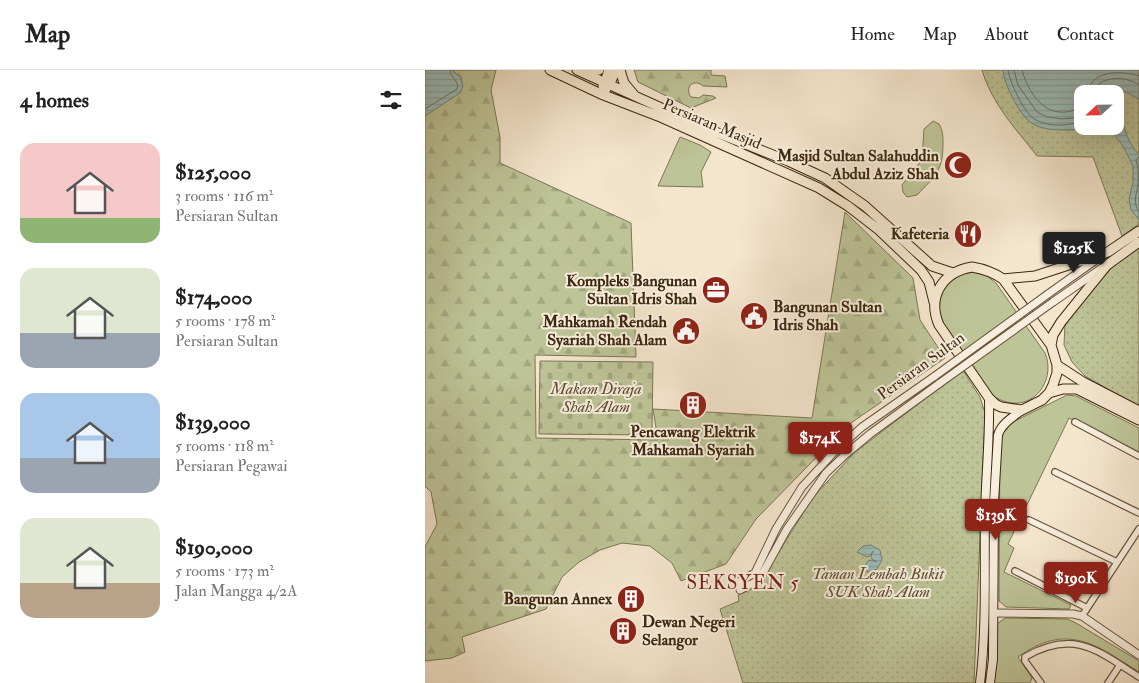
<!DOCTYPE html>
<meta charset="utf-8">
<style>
:root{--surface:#fff;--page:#f2f2f2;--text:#222;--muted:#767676;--line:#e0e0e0;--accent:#8f2418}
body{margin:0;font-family:"IM FELL Double Pica",serif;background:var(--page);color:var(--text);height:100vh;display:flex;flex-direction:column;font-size:19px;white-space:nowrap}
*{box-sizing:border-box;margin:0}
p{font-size:16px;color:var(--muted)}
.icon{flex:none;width:28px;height:28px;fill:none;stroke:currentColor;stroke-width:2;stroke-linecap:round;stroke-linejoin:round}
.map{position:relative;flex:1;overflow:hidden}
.side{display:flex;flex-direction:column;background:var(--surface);width:425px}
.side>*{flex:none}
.needle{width:32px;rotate:248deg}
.controls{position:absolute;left:649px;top:15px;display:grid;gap:10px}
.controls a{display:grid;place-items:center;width:50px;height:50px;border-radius:10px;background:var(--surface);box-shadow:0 5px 20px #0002;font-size:25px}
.price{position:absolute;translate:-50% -42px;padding:0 11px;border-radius:5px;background:var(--accent);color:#fff;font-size:16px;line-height:32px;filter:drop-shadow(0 1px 2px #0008)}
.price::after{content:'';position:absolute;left:50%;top:30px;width:15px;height:11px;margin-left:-8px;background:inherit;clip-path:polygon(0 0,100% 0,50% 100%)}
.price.on{background:#222;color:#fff}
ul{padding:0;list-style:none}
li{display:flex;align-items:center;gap:15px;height:125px;padding:0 20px}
li span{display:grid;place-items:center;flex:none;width:140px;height:100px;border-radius:15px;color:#555}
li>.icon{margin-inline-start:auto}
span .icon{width:60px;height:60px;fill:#fffc;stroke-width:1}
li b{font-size:21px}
h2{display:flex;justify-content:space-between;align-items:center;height:60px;padding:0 20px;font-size:21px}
header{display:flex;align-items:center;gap:30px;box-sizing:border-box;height:70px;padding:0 25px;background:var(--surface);border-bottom:1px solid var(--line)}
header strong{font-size:24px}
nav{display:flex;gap:28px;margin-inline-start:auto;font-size:18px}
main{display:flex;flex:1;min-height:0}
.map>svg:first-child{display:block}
.green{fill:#bdc497;stroke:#7d7653}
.forest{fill:url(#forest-firs);stroke:#7d7653}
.cemetery{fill:url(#cemetery-stones);stroke:#7d7653}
.park{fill:url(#park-dots);stroke:#7d7653;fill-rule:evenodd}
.water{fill:url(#water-rules);stroke:#768277}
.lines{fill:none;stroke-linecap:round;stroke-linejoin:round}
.shore{stroke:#6c7366;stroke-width:1}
.minor-casing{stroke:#6b573e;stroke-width:8}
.tertiary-casing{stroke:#6b573e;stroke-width:9}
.secondary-casing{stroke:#3d280f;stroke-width:10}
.primary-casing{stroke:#3d280f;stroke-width:11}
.minor{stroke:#f8eede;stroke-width:5.5}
.tertiary{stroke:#f8eede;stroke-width:7}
.secondary{stroke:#f8eede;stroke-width:8}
.primary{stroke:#f4e5cd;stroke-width:9}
.tertiary-bridge-casing{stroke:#6b573e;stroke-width:9;stroke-linecap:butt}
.tertiary-bridge{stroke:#f8eede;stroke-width:7}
.labels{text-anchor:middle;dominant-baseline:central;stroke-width:4;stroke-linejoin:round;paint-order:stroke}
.street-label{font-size:16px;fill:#3d280f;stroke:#f8eede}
.poi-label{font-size:16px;font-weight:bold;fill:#3d280f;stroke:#f8eede;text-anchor:end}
.park-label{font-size:16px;font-style:italic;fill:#5d4f31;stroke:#f8eede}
.quarter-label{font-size:19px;letter-spacing:1px;fill:#7a1f14;stroke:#f8eede}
</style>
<header>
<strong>Map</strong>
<nav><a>Home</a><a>Map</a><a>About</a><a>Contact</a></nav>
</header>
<main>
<section class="side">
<h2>4 homes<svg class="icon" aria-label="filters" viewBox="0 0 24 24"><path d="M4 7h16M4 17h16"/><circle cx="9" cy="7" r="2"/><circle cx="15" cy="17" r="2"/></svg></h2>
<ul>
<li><span style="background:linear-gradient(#f6c9c9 75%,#8fb573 0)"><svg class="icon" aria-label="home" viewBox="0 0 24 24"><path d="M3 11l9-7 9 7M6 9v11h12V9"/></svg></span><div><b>$125,000</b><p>3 rooms · 116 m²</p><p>Persiaran Sultan</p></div></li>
<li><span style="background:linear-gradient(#dfe7d0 65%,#9aa5b1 0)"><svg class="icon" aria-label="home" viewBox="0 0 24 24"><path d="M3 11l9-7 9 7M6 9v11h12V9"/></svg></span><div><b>$174,000</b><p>5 rooms · 178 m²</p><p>Persiaran Sultan</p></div></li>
<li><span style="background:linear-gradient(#a9c7e8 65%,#9aa5b1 0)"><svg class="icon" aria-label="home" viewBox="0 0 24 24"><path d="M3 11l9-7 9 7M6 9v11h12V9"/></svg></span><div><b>$139,000</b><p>5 rooms · 118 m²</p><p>Persiaran Pegawai</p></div></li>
<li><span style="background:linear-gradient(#dfe7d0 65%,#b9a48a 0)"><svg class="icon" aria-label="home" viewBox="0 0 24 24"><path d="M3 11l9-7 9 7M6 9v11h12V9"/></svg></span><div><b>$190,000</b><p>5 rooms · 173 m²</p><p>Jalan Mangga 4/2A</p></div></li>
</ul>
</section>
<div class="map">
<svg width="714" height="613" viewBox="0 0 714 613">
<defs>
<pattern id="forest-firs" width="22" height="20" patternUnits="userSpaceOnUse" patternTransform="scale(1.25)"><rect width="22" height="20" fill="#bdc497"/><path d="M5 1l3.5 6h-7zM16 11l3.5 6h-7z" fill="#a3a881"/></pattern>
<pattern id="cemetery-stones" width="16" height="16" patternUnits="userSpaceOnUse" patternTransform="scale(1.25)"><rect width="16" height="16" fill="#bdc497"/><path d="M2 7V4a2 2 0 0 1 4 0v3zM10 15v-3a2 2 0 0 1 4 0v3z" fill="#a3a881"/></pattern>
<pattern id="park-dots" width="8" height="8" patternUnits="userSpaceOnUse" patternTransform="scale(1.25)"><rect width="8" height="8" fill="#bdc497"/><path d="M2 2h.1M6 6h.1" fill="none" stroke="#a3a881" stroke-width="1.8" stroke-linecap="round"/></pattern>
<pattern id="water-rules" width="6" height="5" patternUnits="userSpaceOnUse" patternTransform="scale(1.25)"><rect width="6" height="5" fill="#9cbebc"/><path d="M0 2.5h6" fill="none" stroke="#87a3a0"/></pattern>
</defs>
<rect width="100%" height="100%" fill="#f4e5cd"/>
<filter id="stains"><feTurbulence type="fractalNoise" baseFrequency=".004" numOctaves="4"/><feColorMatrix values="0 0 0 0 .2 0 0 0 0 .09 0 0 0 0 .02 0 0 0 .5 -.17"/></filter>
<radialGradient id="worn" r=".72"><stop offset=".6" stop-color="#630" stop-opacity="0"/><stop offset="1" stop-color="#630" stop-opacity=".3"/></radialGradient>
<!-- green -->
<path class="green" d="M508,51L514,54C518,60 518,67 518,74C518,101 510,106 492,125L482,127L478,122L477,115L497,90L499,59Z
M255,67L275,75L286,82L276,102L278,117L233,116Z
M549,202L562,206L571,213L620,283C630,306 614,336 586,333C579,332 574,329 567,326L515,254L513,228C524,212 529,205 549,202Z
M642,325L651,326L714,358V383L644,348L583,474L589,478L579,502L646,535L644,539L581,537L574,531L575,367L584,354Z
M580,548L642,549L651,553L714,591V602C670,574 642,552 593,587L607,608L605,613H569L572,590V554Z"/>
<!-- forest -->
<path class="forest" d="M27,0H71L66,20L75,67V93L206,153L211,287L110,285L111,368L233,370L228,339L387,348L420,142L488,208L495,250L520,288L423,355L331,449L301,494L256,511L247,493L225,476L197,473L175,480L154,492L137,507L121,539L37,567L40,582L27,588L0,591V477L12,454L6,422L0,416V46L36,8Z
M209,0H286V5L300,6L302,17L278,16C269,8 259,17 266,27L274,28L278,25L288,26L291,28L266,38L213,12Z"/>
<!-- cemetery -->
<path class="cemetery" d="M115,291L228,292L227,365L114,364Z"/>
<!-- park -->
<path class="park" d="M557,0H714V154L697,166L668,87L612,86C591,59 567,34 557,0ZM658,24H690V56H658Z
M714,176V337L660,306L647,292L639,275L640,254L655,233L689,195Z
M535,302H539L555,327L560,343L549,613H318L295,539L314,531L313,525L327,519L333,515L389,426L429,383Z"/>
<!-- water -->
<path class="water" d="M0,0H27L36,8L38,16L35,23L0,46Z
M578,0H714V30C703,21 696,20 682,21V24H658L657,56C653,61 646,60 639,60C628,60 614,59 605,52C594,44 579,14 578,0Z
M690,34L694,36C699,56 700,69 714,85V150L706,140L704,129L708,112V96L698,76L685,59L676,56H690Z
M446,475L455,480L457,490L452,499L444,502L438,500L443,491L446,490L452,492L447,489L446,486L448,481L445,486L442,487L432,482L438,476Z"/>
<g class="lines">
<!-- shore -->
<path class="shore" d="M583,0C585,13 598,40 608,48C622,58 643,56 658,51
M589,0L593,15L612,42L622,47L637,49L649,48L658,45
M597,0C603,22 619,48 646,41C650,40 653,38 658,38
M663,24C664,0 696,0 714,6
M671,24L674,14C684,6 703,7 714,15
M0,39L32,19C35,11 25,8 25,0
M714,87L711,90C713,97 714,107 713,114C712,124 707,132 714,142"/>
<defs>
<path id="minor" d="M650,352L714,386
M630,402L714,443
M604,450L692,492
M590,501L662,538
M657,546L714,459
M616,613L600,591V587C649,559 672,580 714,607
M683,613L695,595"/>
<path id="tertiary" d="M623,224L678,185
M628,232L677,198
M510,306L437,357L411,380L377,417L351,459L330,503L313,512L315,520L334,510L362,459L401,403L421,384L445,364L515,313
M569,543L648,544L657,546L714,585"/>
<path id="secondary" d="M555,613C562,557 559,499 560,442C561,404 565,366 564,328
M565,613L568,589L569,432L573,365C576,354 588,347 597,340"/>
<path id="primary" d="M125,0L176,24L233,46L394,118L423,136L454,160L496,200L504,212L509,232
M152,0L283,59L363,91L400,108L440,136L507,196L528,203
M195,0L199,13L209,25
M158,1L174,0
M178,16L186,11L191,0
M181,19V9L184,0
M547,197C559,199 568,202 578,209L626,275L632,295V303L628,315L624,323L617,330L597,340L576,337L570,334L564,328L514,255C502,227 517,202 547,197Z
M578,209L610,206L683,182L714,161
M626,275L628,265L636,252L682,195L714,172
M632,295L658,312L714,341
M624,323L638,319H652L714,350"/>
</defs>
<!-- minor casing -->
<use href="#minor" class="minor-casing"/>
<!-- tertiary casing -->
<use href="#tertiary" class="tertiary-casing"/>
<!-- secondary casing -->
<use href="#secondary" class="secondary-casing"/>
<!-- primary casing -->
<use href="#primary" class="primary-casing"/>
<!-- minor -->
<use href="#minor" class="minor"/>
<!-- tertiary -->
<use href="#tertiary" class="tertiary"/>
<!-- secondary -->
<use href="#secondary" class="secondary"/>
<!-- primary -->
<use href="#primary" class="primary"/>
<defs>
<path id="tertiary-bridge" d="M510,306L623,224
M515,313L628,232"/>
</defs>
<!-- tertiary-bridge casing -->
<use href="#tertiary-bridge" class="tertiary-bridge-casing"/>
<!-- tertiary-bridge -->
<use href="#tertiary-bridge" class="tertiary-bridge"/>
</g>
<!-- icons -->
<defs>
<symbol id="mosque-disc" viewBox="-11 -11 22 22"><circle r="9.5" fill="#8f2418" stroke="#f8eede"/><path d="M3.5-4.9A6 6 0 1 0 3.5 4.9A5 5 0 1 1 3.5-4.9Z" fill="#fff"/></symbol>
<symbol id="restaurant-disc" viewBox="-11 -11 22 22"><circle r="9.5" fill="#8f2418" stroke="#f8eede"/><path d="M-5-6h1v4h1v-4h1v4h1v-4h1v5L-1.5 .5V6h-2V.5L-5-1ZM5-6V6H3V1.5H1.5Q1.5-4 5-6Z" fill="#fff"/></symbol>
<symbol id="office-disc" viewBox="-11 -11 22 22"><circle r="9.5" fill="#8f2418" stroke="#f8eede"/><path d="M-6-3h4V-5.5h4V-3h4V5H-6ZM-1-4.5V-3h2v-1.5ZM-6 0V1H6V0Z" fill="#fff"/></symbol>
<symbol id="civic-disc" viewBox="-11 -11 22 22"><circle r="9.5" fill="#8f2418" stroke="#f8eede"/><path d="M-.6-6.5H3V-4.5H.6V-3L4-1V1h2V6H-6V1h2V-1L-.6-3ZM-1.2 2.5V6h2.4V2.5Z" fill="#fff"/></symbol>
<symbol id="building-disc" viewBox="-11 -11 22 22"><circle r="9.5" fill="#8f2418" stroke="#f8eede"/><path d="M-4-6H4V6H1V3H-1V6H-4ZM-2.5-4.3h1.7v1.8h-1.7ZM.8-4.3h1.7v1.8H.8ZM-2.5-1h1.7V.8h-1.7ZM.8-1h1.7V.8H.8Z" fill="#fff"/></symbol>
</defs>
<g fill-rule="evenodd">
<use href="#mosque-disc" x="517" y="79" width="32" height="32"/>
<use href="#restaurant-disc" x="527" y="148" width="32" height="32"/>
<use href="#office-disc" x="275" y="204" width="32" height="32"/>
<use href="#civic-disc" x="313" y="230" width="32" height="32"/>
<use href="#civic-disc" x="245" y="245" width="32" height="32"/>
<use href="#building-disc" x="252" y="319" width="32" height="32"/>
<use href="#building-disc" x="190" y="513" width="32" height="32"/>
<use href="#building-disc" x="182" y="545" width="32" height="32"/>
</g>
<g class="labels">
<!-- street labels -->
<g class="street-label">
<text transform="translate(287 54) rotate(23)">Persiaran Masjid</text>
<text transform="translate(496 296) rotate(-36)">Persiaran Sultan</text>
</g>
<!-- poi labels -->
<g class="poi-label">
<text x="514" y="86">Masjid Sultan Salahuddin<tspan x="514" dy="18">Abdul Aziz Shah</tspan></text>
<text x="524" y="164">Kafeteria</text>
<text x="272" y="211">Kompleks Bangunan<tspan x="272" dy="18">Sultan Idris Shah</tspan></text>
<text x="348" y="237" text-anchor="start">Bangunan Sultan<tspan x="348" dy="18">Idris Shah</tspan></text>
<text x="242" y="252">Mahkamah Rendah<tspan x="242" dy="18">Syariah Shah Alam</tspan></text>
<text x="268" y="362" text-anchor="middle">Pencawang Elektrik<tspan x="268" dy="18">Mahkamah Syariah</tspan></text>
<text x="187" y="529">Bangunan Annex</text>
<text x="217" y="552" text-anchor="start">Dewan Negeri<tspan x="217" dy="18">Selangor</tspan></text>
</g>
<!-- park labels -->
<g class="park-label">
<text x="171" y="319">Makam Diraja<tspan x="171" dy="18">Shah Alam</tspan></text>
<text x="453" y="504">Taman Lembah Bukit<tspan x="453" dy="18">SUK Shah Alam</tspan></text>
</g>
<!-- quarter labels -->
<g class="quarter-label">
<text x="318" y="513">SEKSYEN 5</text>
</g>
</g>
<rect width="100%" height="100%" filter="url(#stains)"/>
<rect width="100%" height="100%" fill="url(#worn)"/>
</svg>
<div class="controls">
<a><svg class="needle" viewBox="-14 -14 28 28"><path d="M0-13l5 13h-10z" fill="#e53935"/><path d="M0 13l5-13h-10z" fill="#767676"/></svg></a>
</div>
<b class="price on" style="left:649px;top:204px">$125K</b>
<b class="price" style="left:395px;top:394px">$174K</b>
<b class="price" style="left:571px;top:471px">$139K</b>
<b class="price" style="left:651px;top:534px">$190K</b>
</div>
</main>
